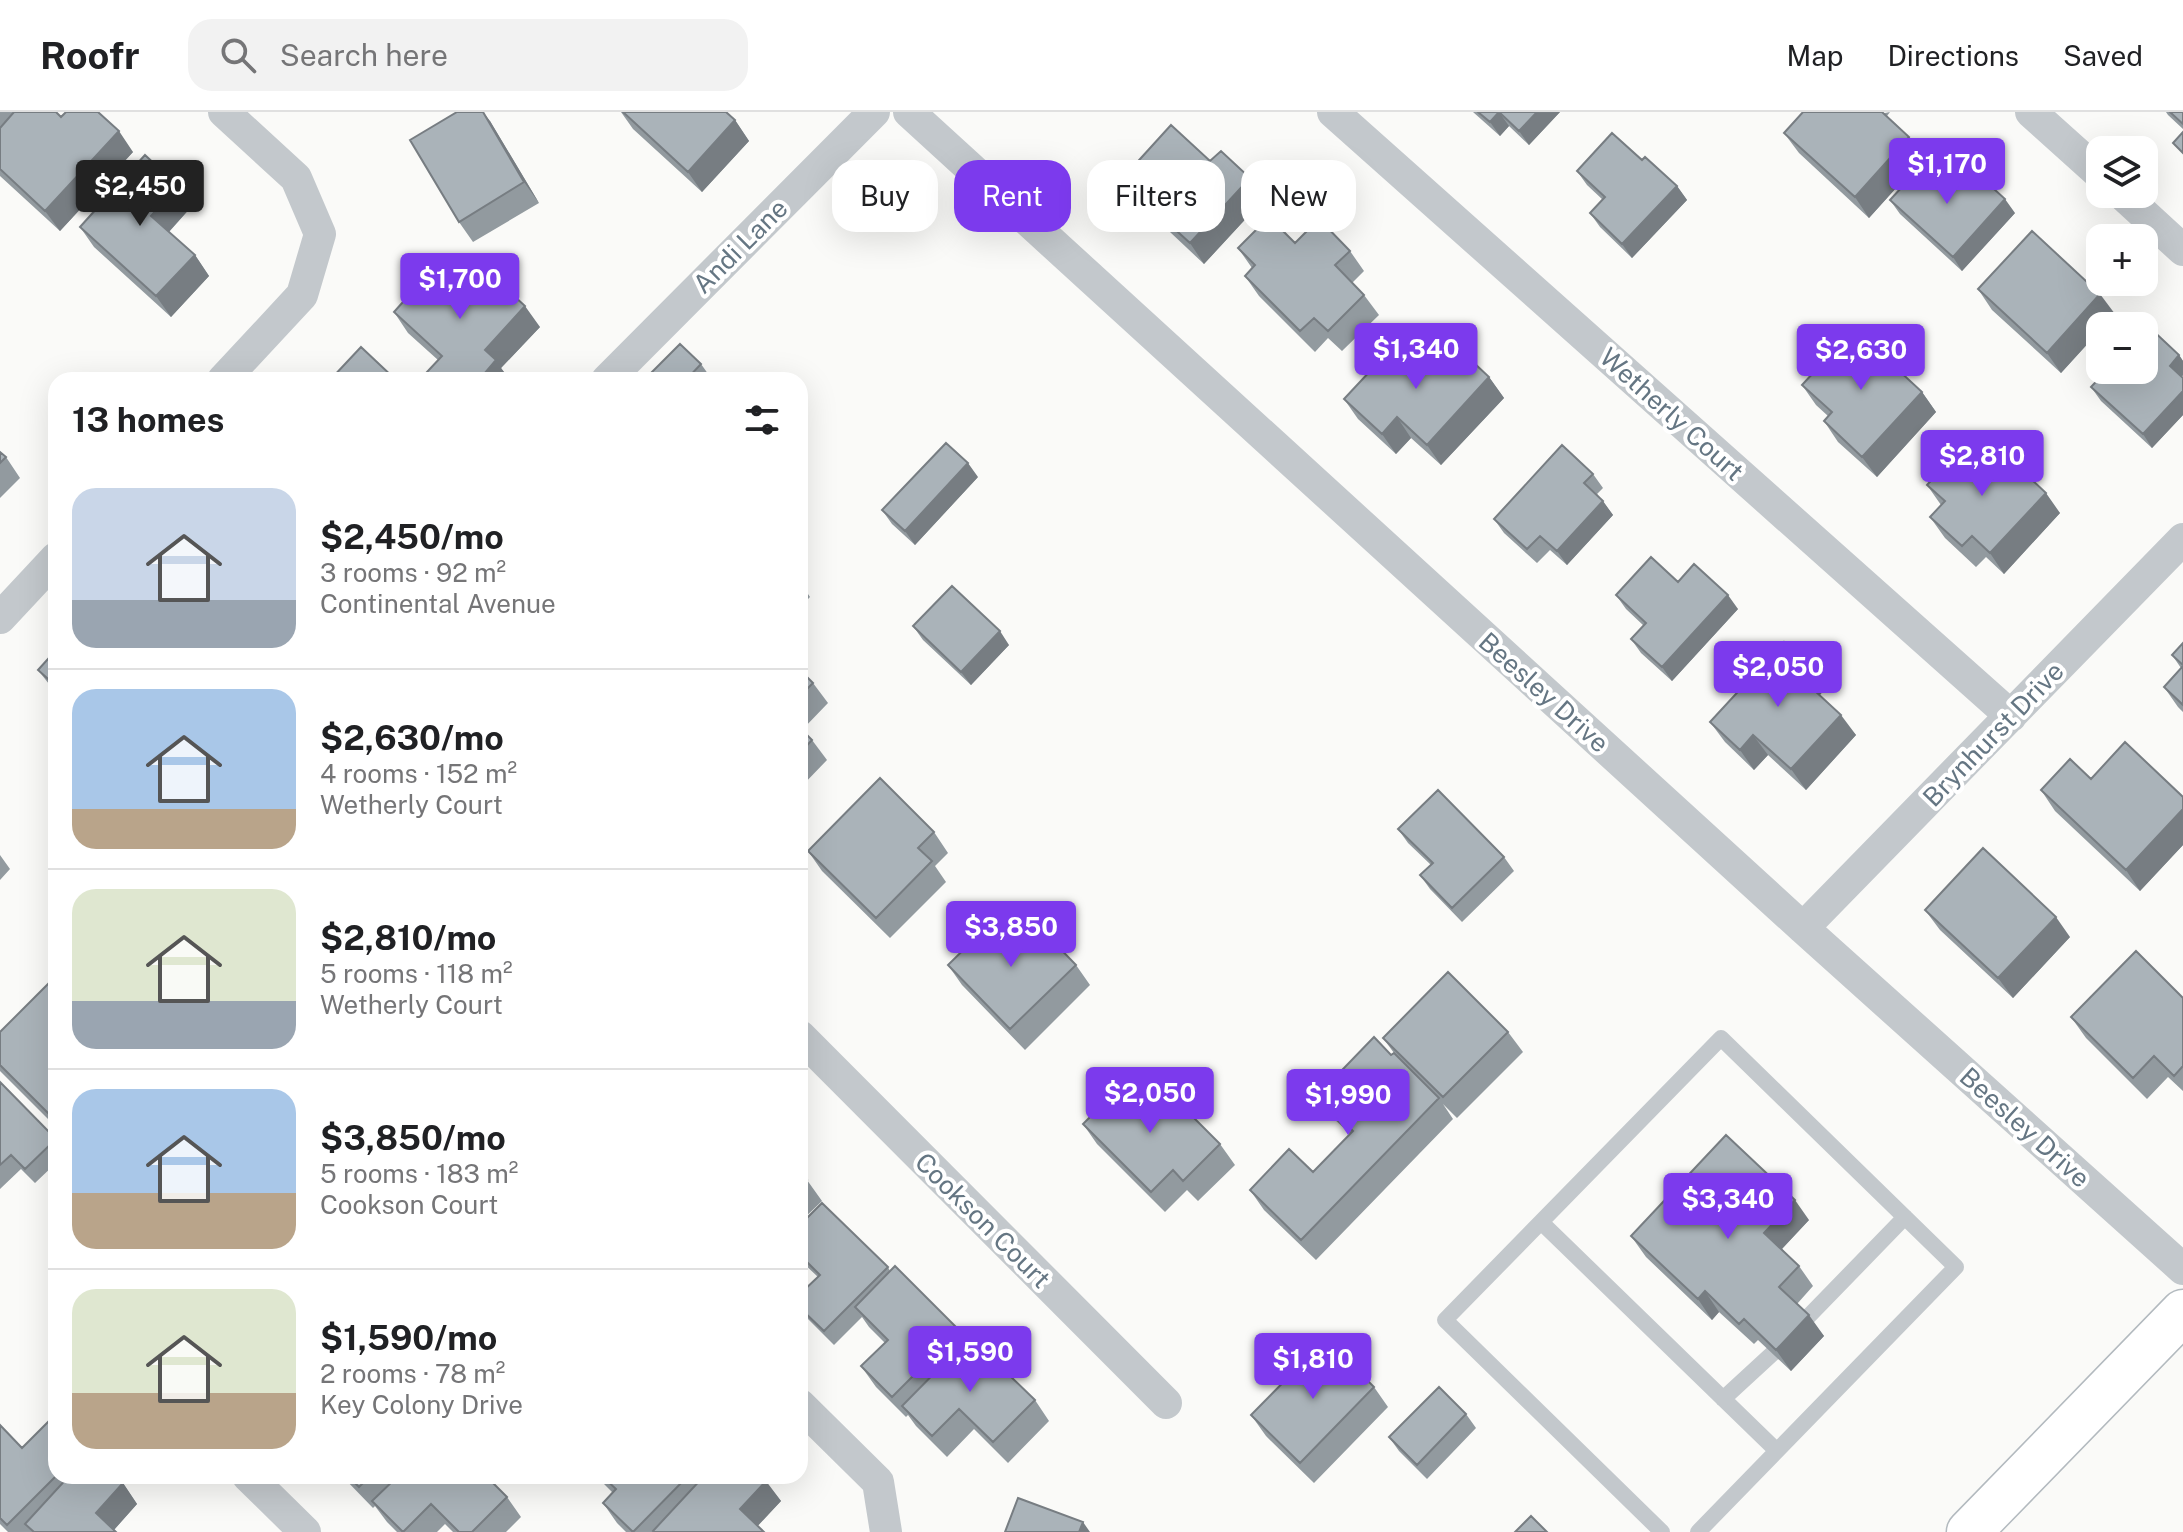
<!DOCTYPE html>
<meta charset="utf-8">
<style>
:root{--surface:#fff;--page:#f2f2f2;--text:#202124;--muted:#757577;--line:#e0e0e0;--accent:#7c3aed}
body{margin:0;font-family:"Public Sans",sans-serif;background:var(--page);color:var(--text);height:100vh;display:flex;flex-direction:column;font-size:30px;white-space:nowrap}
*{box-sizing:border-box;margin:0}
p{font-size:26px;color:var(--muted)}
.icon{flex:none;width:44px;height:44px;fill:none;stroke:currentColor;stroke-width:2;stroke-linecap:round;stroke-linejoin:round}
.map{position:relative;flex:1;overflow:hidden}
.drawer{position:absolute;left:48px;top:260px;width:760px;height:1112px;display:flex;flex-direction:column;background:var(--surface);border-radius:24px;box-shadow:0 8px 32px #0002}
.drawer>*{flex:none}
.top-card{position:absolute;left:832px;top:48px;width:760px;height:72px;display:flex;gap:16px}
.tools{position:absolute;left:2086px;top:24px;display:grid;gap:16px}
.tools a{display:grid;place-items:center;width:72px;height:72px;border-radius:16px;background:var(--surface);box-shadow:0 8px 32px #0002;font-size:40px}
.price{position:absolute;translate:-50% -68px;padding:0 18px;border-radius:8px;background:var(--accent);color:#fff;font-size:26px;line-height:52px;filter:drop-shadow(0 2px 4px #0008)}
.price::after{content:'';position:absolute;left:50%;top:48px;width:24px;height:18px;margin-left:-12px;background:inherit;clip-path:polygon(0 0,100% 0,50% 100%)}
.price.active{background:#222;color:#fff}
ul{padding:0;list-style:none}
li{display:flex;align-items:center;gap:24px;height:200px;padding:0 24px}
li+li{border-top:2px solid var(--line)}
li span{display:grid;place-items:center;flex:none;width:224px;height:160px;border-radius:24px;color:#555}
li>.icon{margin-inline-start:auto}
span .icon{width:96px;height:96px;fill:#fffc;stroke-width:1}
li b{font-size:34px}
h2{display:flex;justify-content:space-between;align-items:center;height:96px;padding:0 24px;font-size:34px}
.pill{padding:0 28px;border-radius:24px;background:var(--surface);box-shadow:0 8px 32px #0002;font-size:28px;line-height:72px}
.pill.active{background:var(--accent);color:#fff}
header{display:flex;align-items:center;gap:48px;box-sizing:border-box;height:112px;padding:0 40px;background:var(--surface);border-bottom:2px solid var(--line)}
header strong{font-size:38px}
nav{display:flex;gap:44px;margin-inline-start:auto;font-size:28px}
.search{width:560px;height:72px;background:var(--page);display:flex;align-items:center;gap:20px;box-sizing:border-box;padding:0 28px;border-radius:24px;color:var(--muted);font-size:30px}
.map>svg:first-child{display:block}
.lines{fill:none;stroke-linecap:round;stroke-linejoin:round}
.secondary-casing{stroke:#b3babf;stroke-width:47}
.lane{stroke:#c3c8cc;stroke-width:16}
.street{stroke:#c3c8cc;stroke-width:32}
.secondary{stroke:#fff;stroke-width:44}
.wall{fill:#929a9f}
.shaded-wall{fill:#777d82}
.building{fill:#aab3b9;stroke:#777d82;stroke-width:2}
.labels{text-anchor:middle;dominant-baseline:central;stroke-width:8;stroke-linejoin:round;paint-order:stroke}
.street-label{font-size:26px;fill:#657683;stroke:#fff}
</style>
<header>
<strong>Roofr</strong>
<div class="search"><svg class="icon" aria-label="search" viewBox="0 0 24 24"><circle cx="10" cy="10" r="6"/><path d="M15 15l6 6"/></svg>Search here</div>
<nav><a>Map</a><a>Directions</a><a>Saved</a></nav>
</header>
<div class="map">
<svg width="2183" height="1420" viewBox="0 0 2183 1420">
<rect width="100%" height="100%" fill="#fafaf8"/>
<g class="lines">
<defs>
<path id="secondary" d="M1969,1420L2183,1200"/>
</defs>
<!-- secondary casing -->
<use href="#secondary" class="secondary-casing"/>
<!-- lane -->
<path class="lane" d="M1541,1110L1777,1339
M1723,1287L1773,1241L1905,1105
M1662,1420L1445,1208L1721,926L1956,1155L1698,1420"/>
<!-- street -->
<path class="street" d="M909,0L1803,816L2183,1157
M1333,0L2011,604
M2031,0L2100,62
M2122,82L2183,138
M223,268L302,183L320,122L296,66L224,0
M607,268L874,0
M0,506L56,446
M1803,816L2183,427
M800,924L1166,1291
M800,1293L878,1370L886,1420
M248,1364L305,1420"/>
<!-- secondary -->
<use href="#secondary" class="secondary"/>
</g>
<!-- wall -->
<path class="wall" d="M0,0H56L61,5L133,40L60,119L0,64Z
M621,0H726L735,8L749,29L702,80L633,17Z
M1473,0H1560L1529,33L1509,14L1500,24Z
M1890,0L1887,4L1909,25L1924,45L1869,106L1799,41L1784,21Z
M2166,0H2183V17L2168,3Z
M490,9L539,91L473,130L459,110Z
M1642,48L1677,74L1687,88L1632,146L1600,115L1590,101L1603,88L1587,73L1577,59Z
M1210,49L1250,66L1264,87L1204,152L1136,88L1121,68Z
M178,74L192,94L169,120L195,143L209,164L171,205L94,135L80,115Z
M1890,88L2015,101L1962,159L1900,102Z
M1295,131L1350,139L1364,159L1352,171L1364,183L1379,203L1342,239L1328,226L1315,240L1259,184L1245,164L1252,156L1238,136Z
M1978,177L2115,202L2061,261L1992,198Z
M451,179L540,215L501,256L510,268H432L427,260L438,248L408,221L394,200Z
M2179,243L2183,249V263L2182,265L2183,266V303L2152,336L2101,289L2091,275Z
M701,252L711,266L709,268H644Z
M1437,258L1489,265L1504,286L1441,353L1411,326L1396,342L1358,307L1344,287Z
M1802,273L1922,280L1936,300L1877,365L1838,330L1824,309L1828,304L1816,293Z
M0,340L6,345L20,366L0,386Z
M1991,353L2060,401L2004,462L1986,445L1976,455L1945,426L1930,405L1941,393L1927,373Z
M1593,362L1603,376L1597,382L1613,403L1567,453L1550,438L1537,451L1504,421L1494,407Z
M978,365L915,433L892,412L882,398Z
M800,470L810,485L800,495Z
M1678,470L1738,497L1672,569L1641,541L1631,527L1644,514L1626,497L1616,483Z
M913,514L1009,533L971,573L923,528Z
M2183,531V600L2178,595L2164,575L2181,556L2172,543Z
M56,538V581L38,558Z
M1811,556L1825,577L1820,583L1856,623L1806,678L1768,643L1754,658L1725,630L1710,610Z
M800,558L813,571L828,591L802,618L812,628L827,648L800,676Z
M2091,667L2183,685V733L2140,779L2055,699L2041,678Z
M1398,717L1504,745L1514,759L1462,810L1430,777L1420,763L1431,753L1408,731Z
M934,720L948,741L935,754L946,770L890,826L822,759L808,739Z
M0,743L10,757L0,768Z
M1925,798L2070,825L2013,886L1940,818Z
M1033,833L1076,853L1090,873L1025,938L962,873L948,853Z
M56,878V1015L0,959V920Z
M2183,886V979L2168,965L2147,987L2086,926L2071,905Z
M1508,920L1523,940L1457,1006L1443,992L1453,1007L1316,1148L1264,1098L1250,1078L1313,1060L1350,1022L1331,1004L1317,984L1394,941L1383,926Z
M0,970L56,1027V1051L35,1071L21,1057L0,1077Z
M1167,997L1220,1032L1235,1053L1198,1089L1187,1078L1165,1100L1097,1032L1083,1012Z
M800,1061L807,1068L822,1089L800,1110Z
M1809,1108L1782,1137L1799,1154L1813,1174L1797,1192L1824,1224L1791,1259L1758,1228L1754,1232L1719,1200L1712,1208L1646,1145L1631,1124Z
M800,1113L888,1155L890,1159L959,1218L967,1228L1035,1288L1049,1309L1008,1351L974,1317L947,1345L916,1314L908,1303L906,1305L876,1275L861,1254L885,1231L869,1215L862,1205L834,1233L800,1199V1182L818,1165L800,1148Z
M1374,1275L1388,1295L1314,1371L1266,1324L1251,1303Z
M1466,1302L1476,1316L1427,1367L1399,1339L1389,1325Z
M0,1313L22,1336L56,1364H115L123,1371L137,1392L114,1418L116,1420H8L0,1412Z
M342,1364H486L507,1385L521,1405L506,1420H453L445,1412L437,1420H397L387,1410L375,1394L373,1396Z
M596,1364H761L781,1389L757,1414L764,1420H626L617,1411L603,1391L613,1381Z"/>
<!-- shaded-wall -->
<path class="shaded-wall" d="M483,0L490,9L539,91L524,70Z
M1499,0L1509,14L1500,24L1490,10Z
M1537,0H1560L1529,33L1519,19Z
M735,8L749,29L702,80L688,60Z
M119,19L133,40L60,119L45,99Z
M1909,25L1924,45L1869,106L1855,85Z
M1250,66L1264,87L1204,152L1190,131Z
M178,74L192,94L165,124L151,104Z
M1677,74L1687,88L1632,146L1622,132Z
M2005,87L2015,101L1962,159L1953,145Z
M195,143L209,164L171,205L156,184Z
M2100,182L2115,202L2104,214H2100V218L2061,261L2047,241Z
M525,194L540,215L501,256L510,268H479L485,238Z
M2179,243L2183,249V263L2179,268L2170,254Z
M1489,265L1504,286L1441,353L1427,333Z
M2183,279V303L2152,336L2143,322Z
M1922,280L1936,300L1877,365L1862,345Z
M1397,305L1411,326L1396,342L1382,322Z
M968,351L978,365L915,433L905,419Z
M2046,381L2060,401L2004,462L1990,441Z
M1603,389L1613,403L1567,453L1557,439Z
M1728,483L1738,497L1672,569L1662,555Z
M1000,519L1009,533L971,573L961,560Z
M1811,556L1825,577L1816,587L1802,567Z
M1841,603L1856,623L1806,678L1791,657Z
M1753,623L1768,643L1754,658L1740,638Z
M2183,697V733L2140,779L2126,758Z
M2056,805L2070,825L2013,886L1998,866Z
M1795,1088L1809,1108L1778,1141L1764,1121Z
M1705,1179L1719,1200L1712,1208L1698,1187Z
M1809,1203L1824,1224L1791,1259L1776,1238Z
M766,1369L781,1389L754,1418L740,1397Z
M123,1371L137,1392L112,1420L96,1401Z
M1083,1410L1090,1420H1079Z"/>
<!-- building -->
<path class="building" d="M14,0H56L61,5L66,0H98L119,19L45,99L0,57V16Z
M457,0H483L524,70L459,110L410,28Z
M623,0H726L735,8L688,60Z
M1478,0H1537L1519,19L1499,0L1490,10Z
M1803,0H1882L1909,25L1855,85L1784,21Z
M2170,0H2183V12Z
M1171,13L1210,49L1221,39L1250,66L1190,131L1121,68Z
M2183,20V41L2173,31Z
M1612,21L1642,48L1645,45L1677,74L1622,132L1590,101L1605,85L1577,59Z
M145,43L178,74L151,104L195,143L156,184L80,115Z
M1926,49L1955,76L1972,57L2005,87L1953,145L1890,88Z
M1269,105L1295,131L1319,107L1350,139L1335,153L1364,183L1328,219L1314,206L1300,219L1245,164L1255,153L1238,136Z
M2032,119L2100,182L2047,241L1978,177Z
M477,150L525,194L485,238L496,248L479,268H435L427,260L442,244L394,200L430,160L451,179Z
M2148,214L2179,243L2170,254L2183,266V279L2143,322L2091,275L2107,258H2144V218Z
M1854,217L1922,280L1862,345L1824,309L1832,300L1802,273Z
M1402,225L1437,258L1458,236L1489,265L1427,333L1397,305L1382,322L1344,287Z
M680,232L701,252L686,268H644Z
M361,235L396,268H330Z
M1966,330L1991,353L2003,341L2046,381L1990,441L1972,424L1962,434L1930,405L1945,389L1927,373Z
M946,331L968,351L905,419L882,398Z
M1562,333L1593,362L1584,371L1603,389L1557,439L1540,424L1527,437L1494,407Z
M0,340L6,345L0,351Z
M1651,445L1678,470L1694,452L1728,483L1662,555L1631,527L1646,511L1616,483Z
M952,474L1000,519L961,560L913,514Z
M1784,530L1811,556L1802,567L1841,603L1791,657L1753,623L1740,638L1710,610Z
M2183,531V553L2172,543Z
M56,538V574L38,558Z
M2183,554V593L2164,575Z
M800,558L813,571L800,584Z
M800,616L812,628L800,641Z
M2125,630L2183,685V697L2126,758L2041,678L2070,647L2091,667Z
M880,666L934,720L918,736L932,749L876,806L808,739Z
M1438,678L1504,745L1452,796L1420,763L1433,751L1398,717Z
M1983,736L2056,805L1998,866L1925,798Z
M1001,801L1033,833L1046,822L1076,853L1010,917L948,853Z
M2136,839L2183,886V954L2174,964L2154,944L2133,966L2071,905Z
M1448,860L1508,920L1443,985L1383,926Z
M49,871L56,878V1009L0,953V920Z
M1374,925L1391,943L1394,941L1439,986L1301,1128L1250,1078L1289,1037L1313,1060L1353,1019L1317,984Z
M1132,963L1167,997L1176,988L1220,1032L1183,1069L1173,1058L1151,1080L1083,1012Z
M0,970L56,1027L25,1057L11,1043L0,1053Z
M1726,1023L1795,1088L1764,1121L1799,1154L1779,1175L1809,1203L1776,1238L1744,1207L1739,1212L1705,1179L1698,1187L1631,1124Z
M800,1061L807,1068L800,1075Z
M822,1091L888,1155L824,1219L800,1196V1182L820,1163L800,1143V1113Z
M895,1154L959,1218L892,1285L861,1254L888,1228L855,1195Z
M970,1225L1035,1288L993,1330L959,1297L932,1324L902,1294Z
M1326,1227L1374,1275L1300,1351L1251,1303Z
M1439,1275L1466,1302L1417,1353L1389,1325Z
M50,1308L56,1314V1364L7,1413L0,1406V1313L22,1336Z
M69,1364H115L123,1371L96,1401L116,1420H34L25,1412Z
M348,1364H370L359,1375Z
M398,1364H486L507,1385L472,1420H459L431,1392L403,1420L372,1389Z
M602,1364H688L633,1420L603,1391L616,1377Z
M704,1364H761L766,1369L740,1397L764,1420H654L653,1419Z
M1018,1386L1083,1410L1079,1420H1005Z
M1531,1404L1547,1420H1515Z"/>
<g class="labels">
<!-- street labels -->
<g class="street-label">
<text transform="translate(740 134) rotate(-45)">Andi Lane</text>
<text transform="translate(1672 302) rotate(42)">Wetherly Court</text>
<text transform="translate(1544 580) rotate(42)">Beesley Drive</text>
<text transform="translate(1993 622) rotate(-46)">Brynhurst Drive</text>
<text transform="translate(2025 1015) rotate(42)">Beesley Drive</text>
<text transform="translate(983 1108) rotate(45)">Cookson Court</text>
</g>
</g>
</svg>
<div class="tools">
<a><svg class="icon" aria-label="layers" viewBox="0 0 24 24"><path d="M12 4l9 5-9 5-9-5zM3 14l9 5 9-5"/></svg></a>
<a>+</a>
<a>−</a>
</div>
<b class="price" style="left:1947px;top:94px">$1,170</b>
<b class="price active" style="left:140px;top:116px">$2,450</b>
<b class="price" style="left:460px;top:209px">$1,700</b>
<b class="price" style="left:1416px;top:279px">$1,340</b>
<b class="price" style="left:1861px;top:280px">$2,630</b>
<b class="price" style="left:1982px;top:386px">$2,810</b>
<b class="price" style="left:1778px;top:597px">$2,050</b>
<b class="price" style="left:1011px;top:857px">$3,850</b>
<b class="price" style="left:1150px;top:1023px">$2,050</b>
<b class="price" style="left:1348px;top:1025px">$1,990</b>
<b class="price" style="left:1728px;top:1129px">$3,340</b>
<b class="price" style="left:970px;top:1282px">$1,590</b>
<b class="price" style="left:1313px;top:1289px">$1,810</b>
<div class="top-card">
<a class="pill">Buy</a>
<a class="pill active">Rent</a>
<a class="pill">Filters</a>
<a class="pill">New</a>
</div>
<section class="drawer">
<h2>13 homes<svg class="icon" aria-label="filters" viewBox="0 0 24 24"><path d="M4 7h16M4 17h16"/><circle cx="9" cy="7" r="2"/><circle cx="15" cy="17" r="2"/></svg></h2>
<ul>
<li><span style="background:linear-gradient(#c9d6e8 70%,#9aa5b1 0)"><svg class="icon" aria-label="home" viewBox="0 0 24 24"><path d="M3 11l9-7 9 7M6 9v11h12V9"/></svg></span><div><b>$2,450/mo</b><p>3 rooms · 92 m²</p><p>Continental Avenue</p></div></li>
<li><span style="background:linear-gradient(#a9c7e8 75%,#b9a48a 0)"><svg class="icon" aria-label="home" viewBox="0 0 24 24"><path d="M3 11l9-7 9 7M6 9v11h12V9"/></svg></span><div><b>$2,630/mo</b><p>4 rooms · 152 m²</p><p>Wetherly Court</p></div></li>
<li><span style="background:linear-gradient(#dfe7d0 70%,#9aa5b1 0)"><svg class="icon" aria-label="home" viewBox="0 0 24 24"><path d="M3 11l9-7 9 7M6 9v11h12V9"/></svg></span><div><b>$2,810/mo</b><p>5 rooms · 118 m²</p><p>Wetherly Court</p></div></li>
<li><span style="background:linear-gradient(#a9c7e8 65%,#b9a48a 0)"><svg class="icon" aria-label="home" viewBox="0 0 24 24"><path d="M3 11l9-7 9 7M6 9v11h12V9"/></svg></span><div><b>$3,850/mo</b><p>5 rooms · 183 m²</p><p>Cookson Court</p></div></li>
<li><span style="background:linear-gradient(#dfe7d0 65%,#b9a48a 0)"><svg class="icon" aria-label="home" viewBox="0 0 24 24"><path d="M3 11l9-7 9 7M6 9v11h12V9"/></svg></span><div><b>$1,590/mo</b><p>2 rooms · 78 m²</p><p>Key Colony Drive</p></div></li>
</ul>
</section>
</div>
